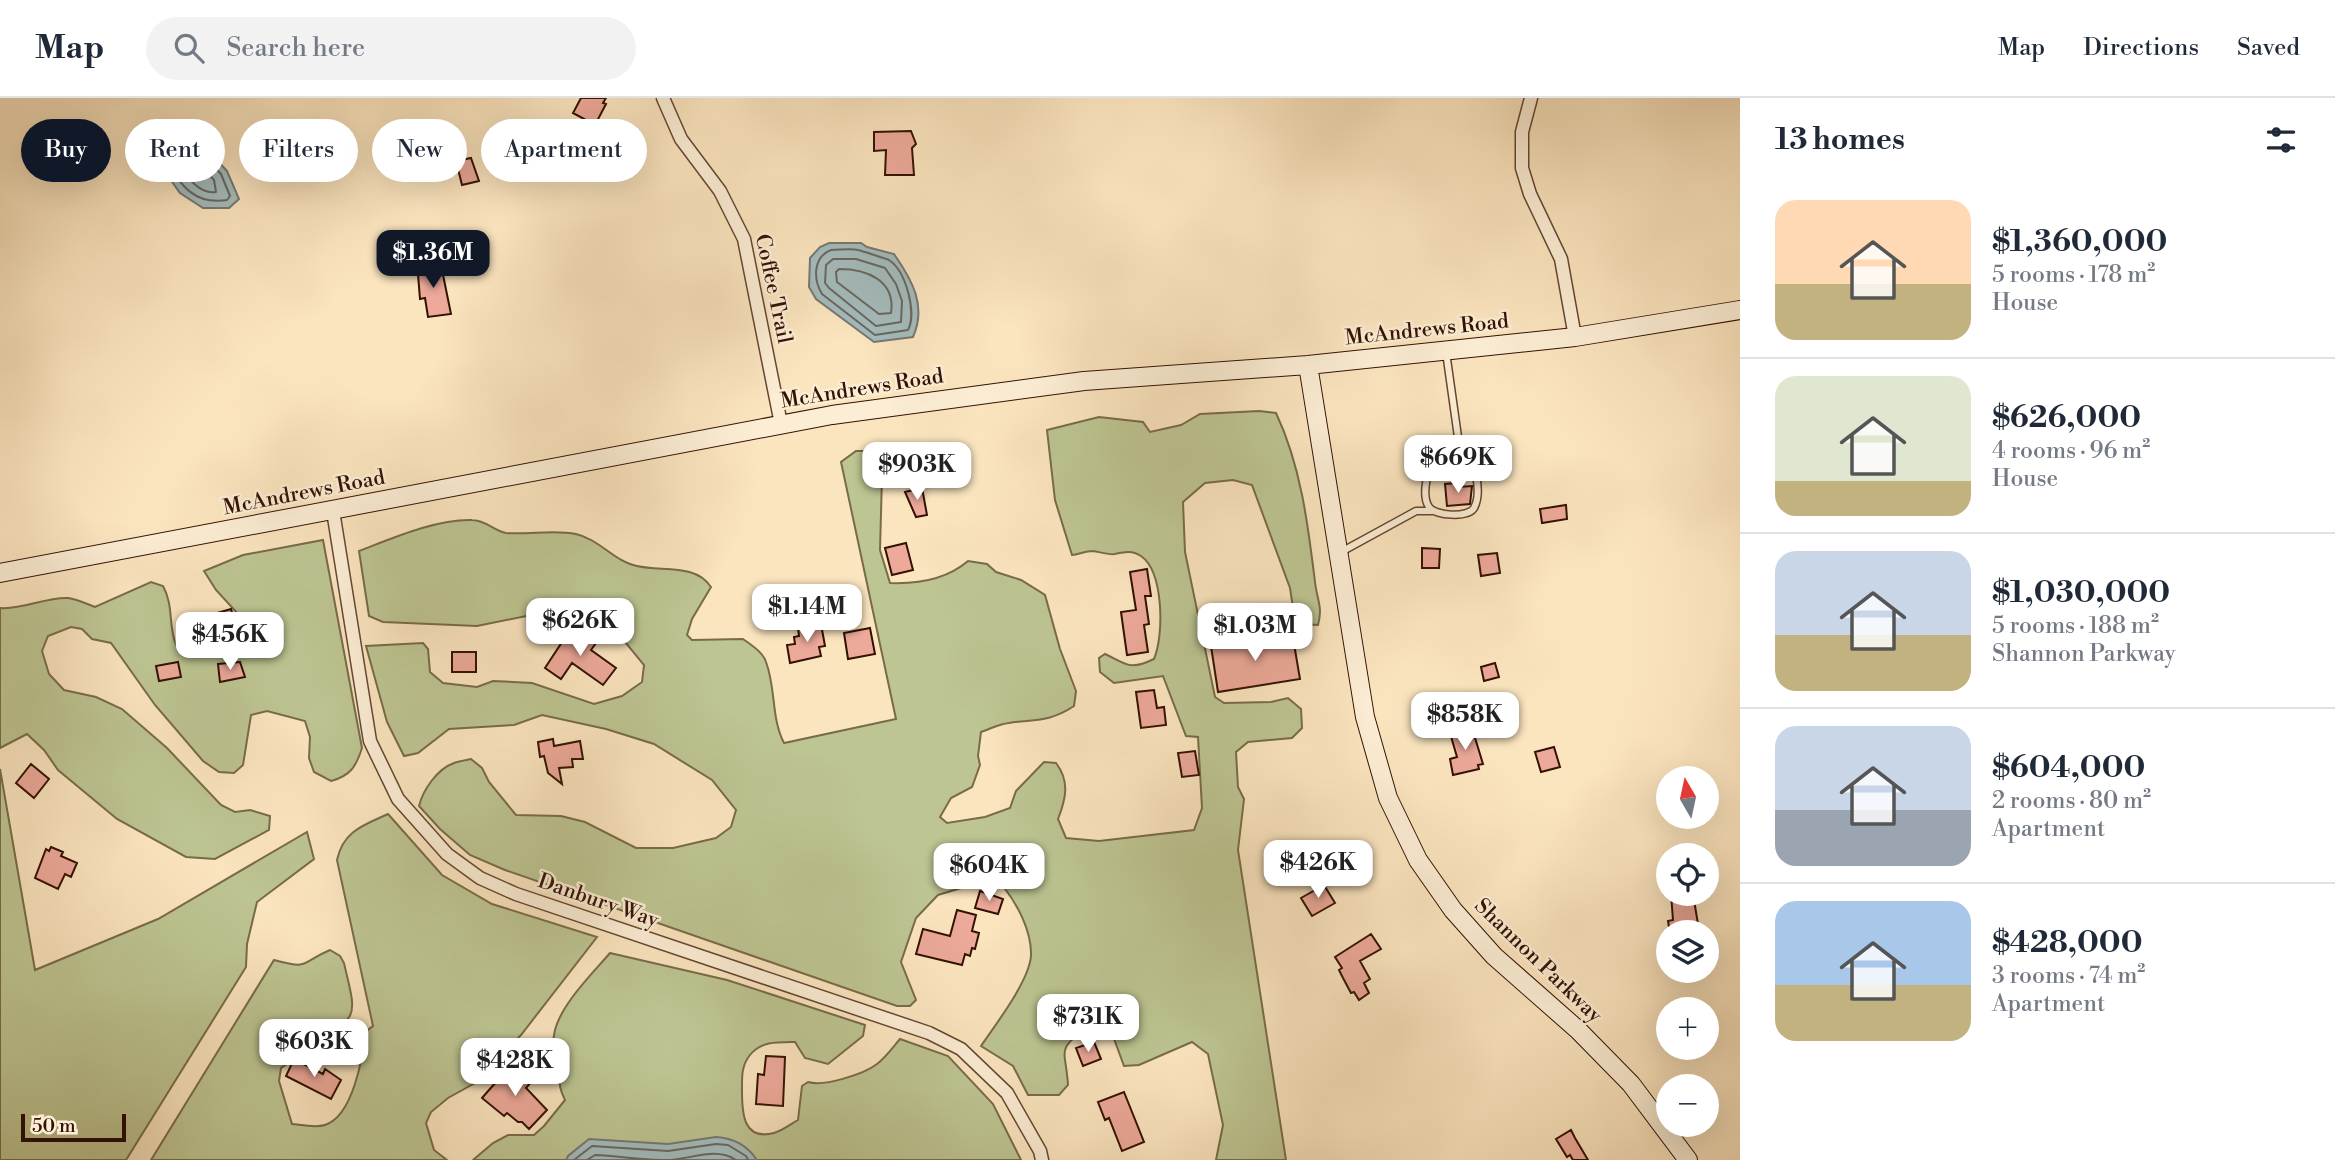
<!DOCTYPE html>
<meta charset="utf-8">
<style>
:root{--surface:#fff;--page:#f2f2f3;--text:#1f2937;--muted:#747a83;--line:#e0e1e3;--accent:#111827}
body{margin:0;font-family:"Libre Bodoni",serif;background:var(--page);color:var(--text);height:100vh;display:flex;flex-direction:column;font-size:26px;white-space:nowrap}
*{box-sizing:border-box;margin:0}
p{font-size:23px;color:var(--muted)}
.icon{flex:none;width:38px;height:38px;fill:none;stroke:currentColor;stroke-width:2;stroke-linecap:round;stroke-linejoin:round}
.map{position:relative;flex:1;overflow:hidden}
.details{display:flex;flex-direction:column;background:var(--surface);width:595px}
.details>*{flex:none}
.hud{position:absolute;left:21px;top:21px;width:665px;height:63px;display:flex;gap:14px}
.needle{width:46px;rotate:351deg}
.fabs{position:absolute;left:1656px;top:668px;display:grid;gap:14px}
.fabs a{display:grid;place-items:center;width:63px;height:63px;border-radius:50%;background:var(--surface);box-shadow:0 7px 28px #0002;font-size:35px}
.scale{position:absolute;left:21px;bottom:18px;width:105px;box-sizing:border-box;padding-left:7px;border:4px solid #331103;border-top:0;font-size:19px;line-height:24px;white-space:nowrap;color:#331103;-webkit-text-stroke:5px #fceed5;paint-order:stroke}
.price{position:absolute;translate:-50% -60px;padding:0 16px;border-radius:14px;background:#fff;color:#222;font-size:23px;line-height:46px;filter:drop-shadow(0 2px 4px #0008)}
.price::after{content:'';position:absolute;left:50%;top:42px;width:21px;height:16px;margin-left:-10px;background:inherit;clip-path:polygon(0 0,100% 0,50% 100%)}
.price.active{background:var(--accent);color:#fff}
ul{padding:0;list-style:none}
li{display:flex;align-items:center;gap:21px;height:175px;padding:0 35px}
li+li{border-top:2px solid var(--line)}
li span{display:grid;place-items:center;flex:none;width:196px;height:140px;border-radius:21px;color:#555}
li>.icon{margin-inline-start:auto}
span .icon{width:84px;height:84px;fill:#fffc;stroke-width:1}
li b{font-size:30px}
h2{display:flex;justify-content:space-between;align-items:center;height:84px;padding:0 35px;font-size:30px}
.pill{padding:0 24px;border-radius:32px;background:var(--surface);box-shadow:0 7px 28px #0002;font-size:24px;line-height:63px}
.pill.active{background:var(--accent);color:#fff}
header{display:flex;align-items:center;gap:42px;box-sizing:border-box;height:98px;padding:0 35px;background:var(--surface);border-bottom:2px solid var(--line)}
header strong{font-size:33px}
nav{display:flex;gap:38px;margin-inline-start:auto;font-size:24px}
.search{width:490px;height:63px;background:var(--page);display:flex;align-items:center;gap:18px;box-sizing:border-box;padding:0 24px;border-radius:38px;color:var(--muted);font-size:26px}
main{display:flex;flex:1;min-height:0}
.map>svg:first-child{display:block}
.green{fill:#bdc592;stroke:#786b4a;stroke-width:2}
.water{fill:#a3bcbd;stroke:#767873;stroke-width:2}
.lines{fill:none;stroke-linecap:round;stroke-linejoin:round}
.shore{stroke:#6b6660;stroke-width:2}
.building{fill:#eda99a;stroke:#331103;stroke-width:2}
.lane-casing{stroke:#654632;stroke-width:9}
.street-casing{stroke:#654632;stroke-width:15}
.secondary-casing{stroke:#331103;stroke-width:20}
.lane{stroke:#fceed5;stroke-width:6}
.street{stroke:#fceed5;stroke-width:12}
.secondary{stroke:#fceed5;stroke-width:18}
.labels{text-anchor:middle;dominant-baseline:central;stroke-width:5;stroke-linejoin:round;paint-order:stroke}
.street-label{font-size:21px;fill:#331103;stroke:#fceed5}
</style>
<header>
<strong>Map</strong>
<div class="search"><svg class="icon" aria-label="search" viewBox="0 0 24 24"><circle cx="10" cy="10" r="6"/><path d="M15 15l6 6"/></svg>Search here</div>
<nav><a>Map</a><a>Directions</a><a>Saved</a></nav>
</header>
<main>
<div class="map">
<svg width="1740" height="1062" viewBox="0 0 1740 1062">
<rect width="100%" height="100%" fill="#fbe5bf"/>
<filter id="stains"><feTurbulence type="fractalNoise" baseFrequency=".00286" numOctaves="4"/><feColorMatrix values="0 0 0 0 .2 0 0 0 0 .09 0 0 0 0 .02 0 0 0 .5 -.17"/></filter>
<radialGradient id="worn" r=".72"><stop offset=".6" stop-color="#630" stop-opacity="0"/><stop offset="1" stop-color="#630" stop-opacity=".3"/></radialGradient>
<!-- green -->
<path class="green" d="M1259,313L1276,315C1301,368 1308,427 1315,484C1317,502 1323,509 1318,527L1303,526L1293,510L1290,490L1252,387L1233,382L1205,385L1183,404L1185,454L1215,599L1224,605L1271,604L1288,600L1301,611L1302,630L1292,640L1248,644L1236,654L1238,689L1244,701L1238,752L1286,1062H1216L1223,1027L1208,956L1192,944L1139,967L1124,968L1113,938L1087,930C1055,952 1066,952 1068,987L1059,997H1028L1013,968L981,948C996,926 1029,883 1031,858C1032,833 1017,806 1003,788L971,787L938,797L916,820L901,864L916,902L910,908H897L505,772L470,757L440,731L419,708C423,692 437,671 454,665C459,663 466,662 471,661L482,670L489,684L516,717L561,718L585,724L636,750H673L716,740L731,729L736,712L712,682L654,646L606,631L542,617L514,627L449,631L418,655L404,658L387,624L366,548L423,545L428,551L430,574L443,585L477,589L493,583L532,585L594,606L622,598L642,584L644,567L617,534L575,514L556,512L477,528L383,524L369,518L359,453C393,440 436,421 472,422C486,422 494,433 506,435C529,437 553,431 576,436C599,441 615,464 637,468C662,474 695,465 711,489L692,521L687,537L692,542L743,541C751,547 763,554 766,564C776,590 771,620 784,645L896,621L841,364L856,353H870L882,379L880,452L890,485C917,486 947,481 968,463L987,466L996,474L1021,482L1045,497L1060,551L1076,593L1074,608C1050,624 1036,621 1009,625C999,626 990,631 981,634L978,658L980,667L972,689L951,700L940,719L947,725L985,719L1010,710L1016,693L1044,664L1056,665C1070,683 1066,701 1058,721L1066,740L1099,743L1194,732L1202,710L1198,639L1186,638L1163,578L1114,585L1100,574L1099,560L1105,556C1127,566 1129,573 1154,561C1164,538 1164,474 1141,458C1132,452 1124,454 1115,456C1108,457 1100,454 1093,453C1086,453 1079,456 1072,457L1055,402L1047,332L1099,319L1143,324L1150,334L1181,327L1200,316Z
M323,442L362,650C356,669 350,678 331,683L314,674L309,660L310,639L305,623L267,613L251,617L243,667L234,675L219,674L203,663L155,607L111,545L92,541L82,531L71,529L48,538L42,553L49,576L64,592L96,599L122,611L167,650L221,707L235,714L250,712L270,718L269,732L215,761L186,759L117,721L58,672L44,652L27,636L0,650V510C23,512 45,499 68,500C77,501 87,506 95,509L151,484L163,488C174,508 168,527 176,547C186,552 192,552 203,551C226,549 236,550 249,528L216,492L204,473L243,457Z
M0,671L35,872L158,821L307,734L314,761L257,804L247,846L246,869L126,1062H0Z
M388,716L442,777L492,806L597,839L521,937L475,985L448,1000L431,1014L426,1025L434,1052L447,1062H151L274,862C311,872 299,865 330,852L340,858L344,865C354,910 365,927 310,935L294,961L281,970L279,983L292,1026C302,1027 316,1030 325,1027C353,1018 363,959 365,934L373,928L337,762C343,733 364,727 388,716Z
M610,855L727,882L865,927L863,938L828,966L805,960L795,944C778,944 761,943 750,957C741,968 742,980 742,993C742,1015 743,1043 774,1035C782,1033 791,1026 798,1022L802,988L808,984C824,989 864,976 877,966C886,959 893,949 900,941L948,958L993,1006L1021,1062H473L493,1045L508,1037H534L544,1028L565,1002C558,988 560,984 558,970C556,959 552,949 554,937C558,909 592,876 610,855Z"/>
<!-- water -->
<path class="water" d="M175,37L197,40L227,73L239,101L229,110H203L180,95L158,64L161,47Z
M829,145H861L867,149L894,156C912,182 927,208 913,239L874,244L816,201L809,189L810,160L820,149Z
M716,1039C734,1040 747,1047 757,1062H566L568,1058L589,1041L668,1046Z"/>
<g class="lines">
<!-- shore -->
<path class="shore" d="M176,45L194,47L221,76L230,98L227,102C194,107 182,88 166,63L168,51Z
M179,54L190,56L214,82L216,94C197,97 185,75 175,61Z
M831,152C839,152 851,150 858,152C862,153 887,161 889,162C906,173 917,215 908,232L875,237L822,196C813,181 813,159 831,152Z
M833,161H856L885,170L896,186L902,203L901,224L876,228L829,190L825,185L826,167Z
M839,171C866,171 896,182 891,215L879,216L837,184L836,174Z
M574,1062L592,1048L668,1053L716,1046L728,1047L746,1058L748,1062
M587,1062L595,1057C619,1058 643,1062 667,1062C690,1062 715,1048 736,1062"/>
</g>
<!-- building -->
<path class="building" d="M581,0H606L603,5L606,6L595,27L573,15Z
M911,33L916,46L912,50L914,77H885L886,52L874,53V34Z
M471,60L479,83L462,87L456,63Z
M429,163L431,174L442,172L451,216L428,219L425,200L420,201L417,164Z
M1457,385L1458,389L1472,388L1470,406L1447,408L1445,386Z
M922,390L927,417L916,419L905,394Z
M1566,407L1567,421L1542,425L1540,411Z
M906,445L913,472L892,477L885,450Z
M1422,450L1440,451L1439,470H1422Z
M1497,455L1500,475L1481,478L1478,457Z
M1147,471L1151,498H1145L1149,526L1144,527L1148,554L1127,557L1121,514L1136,512L1130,474Z
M231,511L237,530L212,535L207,518Z
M821,526L825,548L819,549L821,558L790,565L787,547L795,546L794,539L799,538L798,530Z
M572,529L596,545L591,552L616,570L603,587L572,565L561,581L545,570Z
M870,530L875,556L848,561L844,535Z
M1272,539V544L1293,540L1300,581L1218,594L1211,548Z
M452,554H476V574H452Z
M178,564L181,579L159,583L156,568Z
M240,564L245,579L220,584L218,566Z
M1495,565L1499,579L1484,583L1481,569Z
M1154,592L1157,610L1164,609L1166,627L1141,630L1136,594Z
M1472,630L1483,666L1478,667L1479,671L1453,677L1450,661L1457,659L1450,635Z
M553,641L554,648L580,643L583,661H572L573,669L559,670L562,686L548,675L544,658L540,659L538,644Z
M1554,649L1560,669L1541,674L1535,654Z
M1195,653L1199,677L1182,679L1178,655Z
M31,666L49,681L34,700L16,685Z
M51,749L63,754L61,758L77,765L71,779L65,776L58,791L35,780L46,751L49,753Z
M1324,787L1335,805L1312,818L1301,800Z
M980,793L1003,801L998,816L975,810Z
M1671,796H1693L1698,826L1693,827L1694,835H1670L1668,823L1673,822Z
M957,812L976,817L972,833L979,835L975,851L972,850L970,858L965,856L962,867L916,856L923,831L950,838Z
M1371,836L1381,851L1360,863L1370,881L1364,885L1369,895L1359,902L1354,894L1351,895L1343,880L1339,872L1342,870L1335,859Z
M1094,944L1101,961L1083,968L1076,950Z
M766,958L785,959L783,1008L756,1006L758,976L764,977Z
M294,961L323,976L325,971L341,982L331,1001L286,978Z
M511,967L531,984L526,990L547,1012L529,1031L522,1024H518L507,1015L504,1018L482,1000Z
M1124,994L1144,1044L1122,1053L1109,1020L1105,1022L1098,1004Z
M1571,1032L1575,1040L1588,1062H1573L1570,1057L1567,1059L1556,1041Z"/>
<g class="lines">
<defs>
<path id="lane" d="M1446,254L1458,339C1450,348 1438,357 1432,367C1426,377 1422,399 1429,409C1435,418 1468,420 1474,410C1479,401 1478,387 1476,377C1474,362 1471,349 1458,339
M1341,454L1416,413H1433"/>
<path id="street" d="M663,0L681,41L720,93L744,141L781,326
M1531,0L1522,34V70L1530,96L1561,161L1575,239
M333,413L370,643L398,701L447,756L480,780L516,796L929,935L961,951L1007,995L1040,1053L1042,1062"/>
<path id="secondary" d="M1308,267L1365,619L1388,700L1418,762L1453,812L1494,858L1578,932L1631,986L1688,1062
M0,475L832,317L1084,283L1308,267L1575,239L1740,212"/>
</defs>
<!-- lane casing -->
<use href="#lane" class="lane-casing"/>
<!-- street casing -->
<use href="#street" class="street-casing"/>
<!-- secondary casing -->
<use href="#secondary" class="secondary-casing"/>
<!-- lane -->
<use href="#lane" class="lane"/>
<!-- street -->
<use href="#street" class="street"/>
<!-- secondary -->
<use href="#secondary" class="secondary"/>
</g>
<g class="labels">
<!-- street labels -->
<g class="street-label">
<text transform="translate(773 191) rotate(78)">Coffee Trail</text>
<text transform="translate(1427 232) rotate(-6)">McAndrews Road</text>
<text transform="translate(862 291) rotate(-9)">McAndrews Road</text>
<text transform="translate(304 395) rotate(-11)">McAndrews Road</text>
<text transform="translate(598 803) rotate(19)">Danbury Way</text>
<text transform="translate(1538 863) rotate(44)">Shannon Parkway</text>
</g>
</g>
<rect width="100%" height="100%" filter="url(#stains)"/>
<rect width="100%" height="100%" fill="url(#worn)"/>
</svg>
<div class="fabs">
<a><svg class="needle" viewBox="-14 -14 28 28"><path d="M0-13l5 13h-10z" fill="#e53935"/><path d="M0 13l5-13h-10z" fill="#747a83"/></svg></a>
<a><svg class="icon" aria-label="locate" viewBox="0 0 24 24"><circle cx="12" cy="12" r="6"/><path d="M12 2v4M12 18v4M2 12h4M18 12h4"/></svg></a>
<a><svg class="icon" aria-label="layers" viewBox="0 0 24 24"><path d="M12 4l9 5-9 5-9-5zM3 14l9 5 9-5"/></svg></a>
<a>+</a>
<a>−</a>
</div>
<div class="scale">50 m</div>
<b class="price active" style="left:433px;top:192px">$1.36M</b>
<b class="price" style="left:1458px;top:397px">$669K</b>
<b class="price" style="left:917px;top:404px">$903K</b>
<b class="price" style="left:807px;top:546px">$1.14M</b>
<b class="price" style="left:580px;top:560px">$626K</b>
<b class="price" style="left:1255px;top:565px">$1.03M</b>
<b class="price" style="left:230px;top:574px">$456K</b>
<b class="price" style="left:1465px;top:654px">$858K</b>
<b class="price" style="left:1318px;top:802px">$426K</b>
<b class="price" style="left:989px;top:805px">$604K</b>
<b class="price" style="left:1088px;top:956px">$731K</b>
<b class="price" style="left:314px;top:981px">$603K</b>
<b class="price" style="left:515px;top:1000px">$428K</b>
<div class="hud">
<a class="pill active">Buy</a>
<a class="pill">Rent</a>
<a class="pill">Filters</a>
<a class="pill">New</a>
<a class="pill">Apartment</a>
</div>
</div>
<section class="details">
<h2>13 homes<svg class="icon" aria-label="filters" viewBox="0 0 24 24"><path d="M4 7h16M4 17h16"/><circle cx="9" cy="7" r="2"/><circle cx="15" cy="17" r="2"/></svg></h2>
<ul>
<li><span style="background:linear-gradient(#ffd9b3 60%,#c2b280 0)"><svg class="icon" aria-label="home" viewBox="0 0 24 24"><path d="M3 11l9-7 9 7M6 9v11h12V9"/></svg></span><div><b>$1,360,000</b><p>5 rooms · 178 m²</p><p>House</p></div></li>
<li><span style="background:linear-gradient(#dfe7d0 75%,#c2b280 0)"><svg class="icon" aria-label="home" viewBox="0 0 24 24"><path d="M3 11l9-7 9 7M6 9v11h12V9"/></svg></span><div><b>$626,000</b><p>4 rooms · 96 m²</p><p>House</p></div></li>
<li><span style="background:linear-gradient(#c9d6e8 60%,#c2b280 0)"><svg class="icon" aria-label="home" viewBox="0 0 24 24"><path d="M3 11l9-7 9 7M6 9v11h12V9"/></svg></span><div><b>$1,030,000</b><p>5 rooms · 188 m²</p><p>Shannon Parkway</p></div></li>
<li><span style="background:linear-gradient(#c9d6e8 60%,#9aa5b1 0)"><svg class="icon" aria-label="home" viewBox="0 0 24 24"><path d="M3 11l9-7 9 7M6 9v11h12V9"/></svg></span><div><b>$604,000</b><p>2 rooms · 80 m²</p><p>Apartment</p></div></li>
<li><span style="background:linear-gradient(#a9c7e8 60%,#c2b280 0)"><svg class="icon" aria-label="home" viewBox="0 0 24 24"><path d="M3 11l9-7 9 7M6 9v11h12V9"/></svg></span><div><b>$428,000</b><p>3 rooms · 74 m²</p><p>Apartment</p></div></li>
</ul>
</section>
</main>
